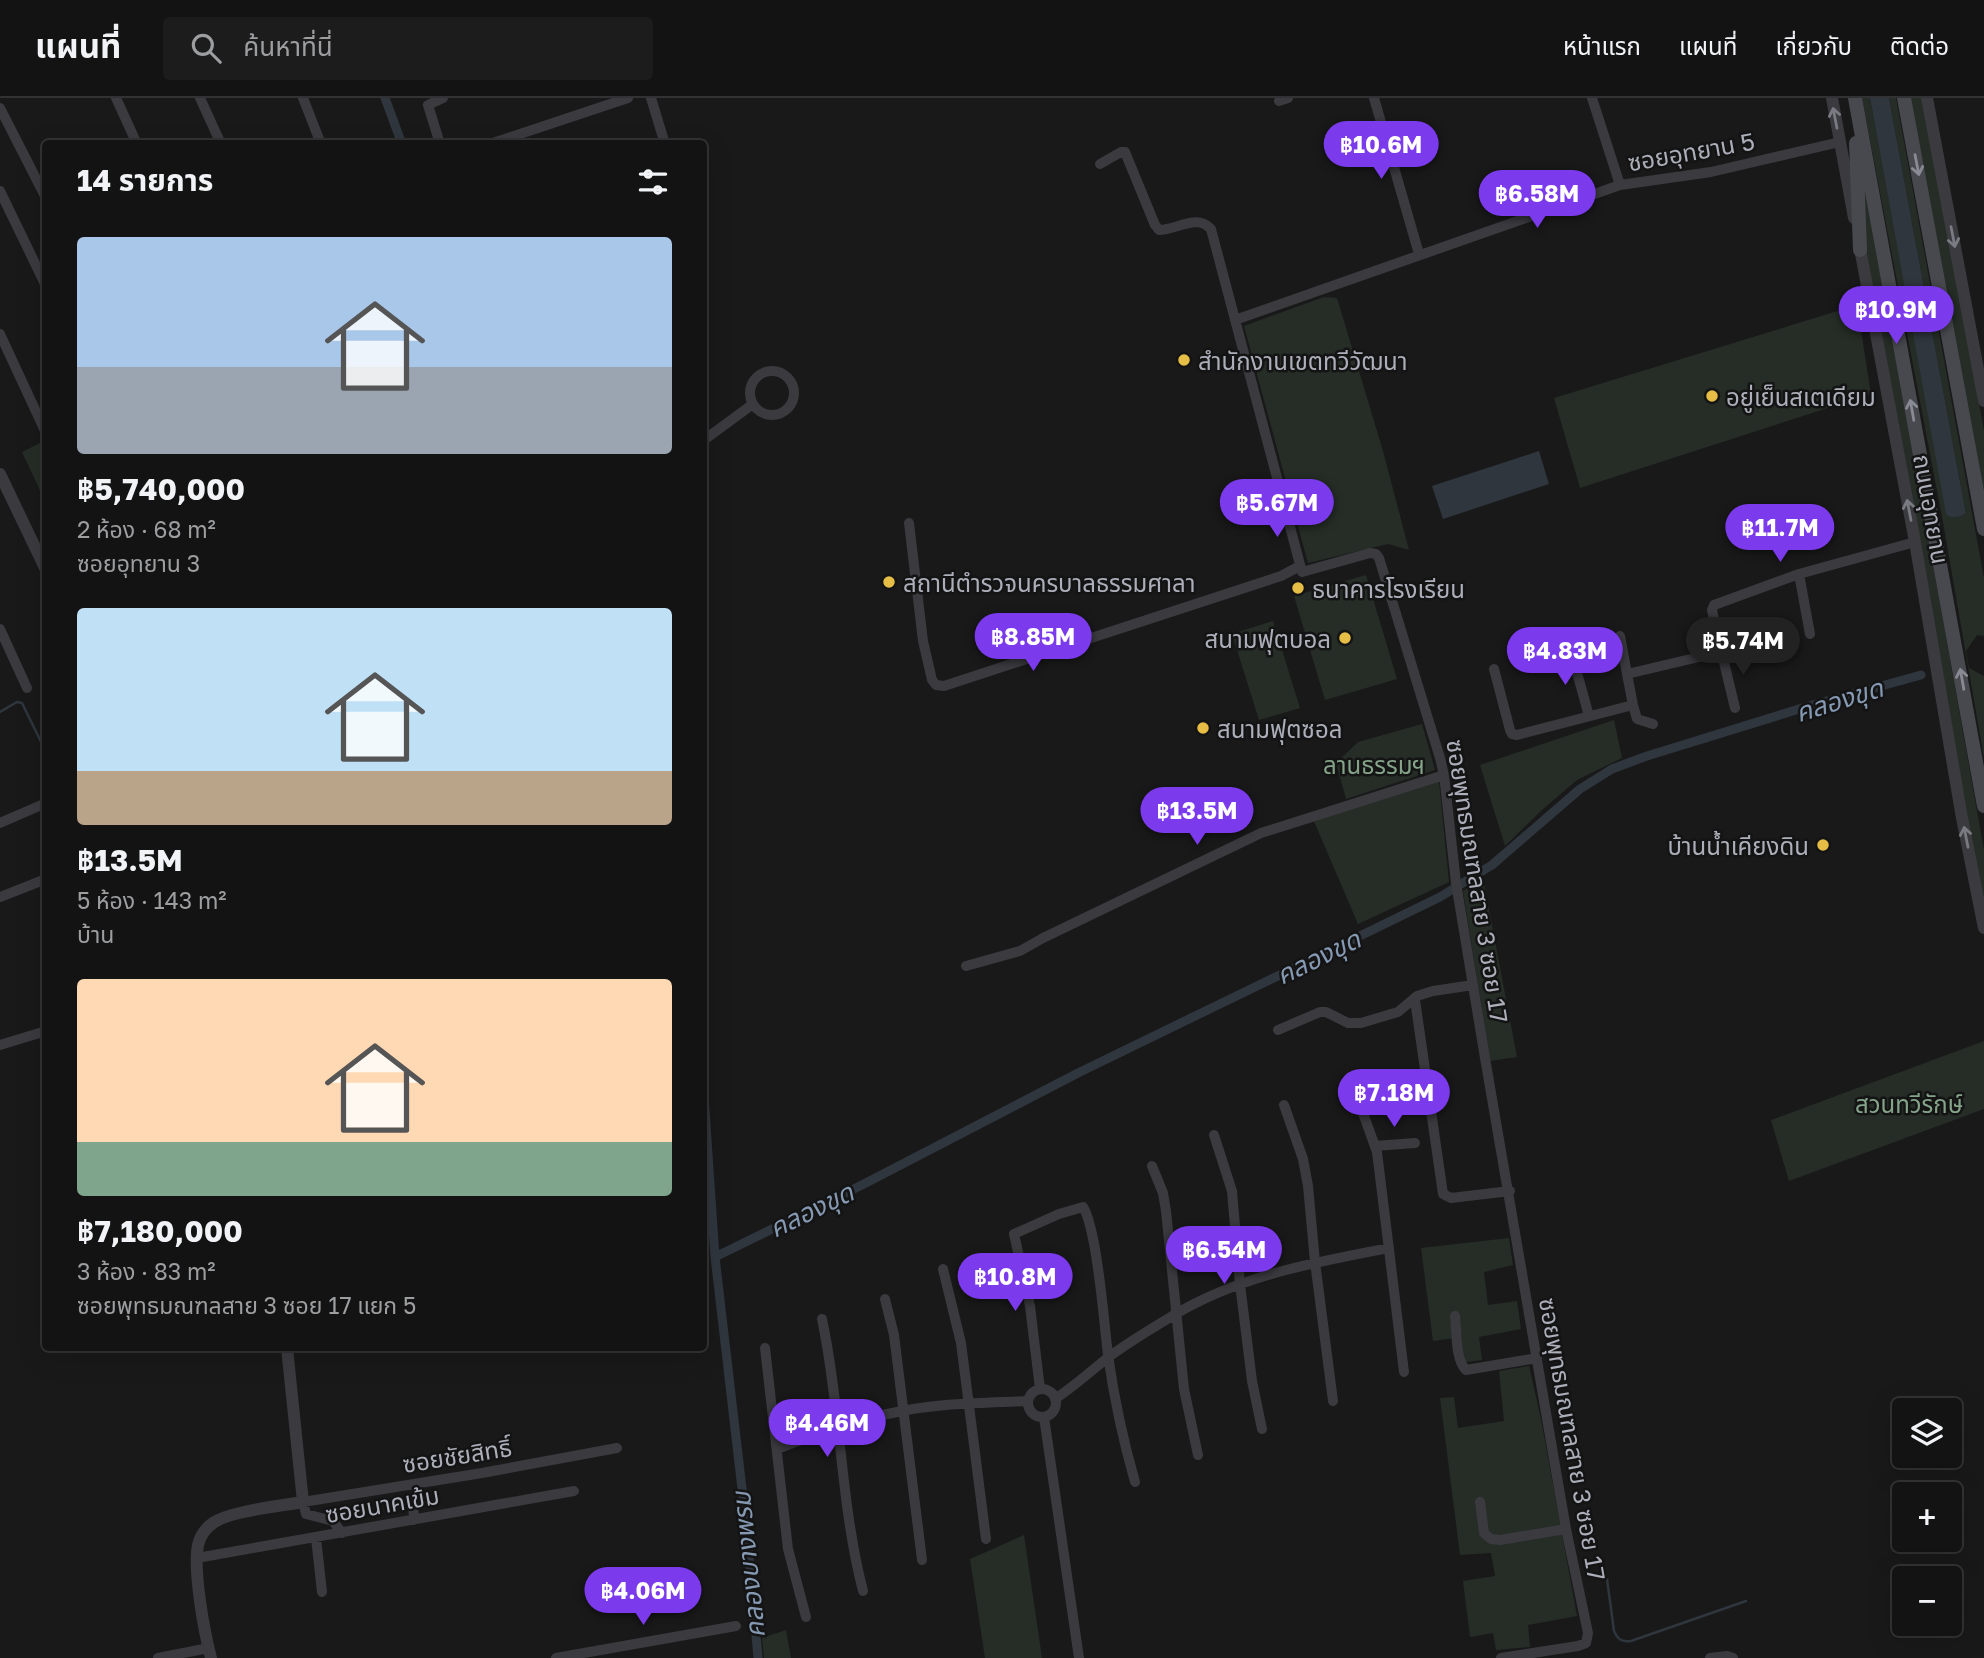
<!DOCTYPE html>
<html lang="th">
<meta charset="utf-8">
<style>
:root{--surface:#131314;--page:#1c1c1d;--text:#f1f3f6;--muted:#9d9ea0;--line:#323234;--accent:#7c3aed}
body{margin:0;font-family:"Golos Text","Noto Sans Thai",sans-serif;background:var(--page);color:var(--text);height:100vh;display:flex;flex-direction:column;font-size:26px;white-space:nowrap}
*{box-sizing:border-box;margin:0}
p{font-size:23px;color:var(--muted)}
.icon{flex:none;width:38px;height:38px;fill:none;stroke:currentColor;stroke-width:2;stroke-linecap:round;stroke-linejoin:round}
.map{position:relative;flex:1;overflow:hidden}
.side{position:absolute;left:42px;top:42px;width:665px;height:1211px;display:flex;flex-direction:column;background:var(--surface);border-radius:7px;box-shadow:0 7px 28px #0002,0 0 0 2px var(--line)}
.side>*{flex:none}
.buttons{position:absolute;left:1892px;top:1300px;display:grid;gap:14px}
.buttons a{display:grid;place-items:center;width:70px;height:70px;border-radius:7px;background:var(--surface);box-shadow:0 7px 28px #0002,0 0 0 2px var(--line);font-size:35px}
.price{position:absolute;translate:-50% -60px;padding:0 16px;border-radius:24px;background:var(--accent);color:#fff;font-size:23px;line-height:46px;filter:drop-shadow(0 2px 4px #0008)}
.price::after{content:'';position:absolute;left:50%;top:42px;width:21px;height:16px;margin-left:-10px;background:inherit;clip-path:polygon(0 0,100% 0,50% 100%)}
.price.current{background:#222;color:#fff}
ul{padding:0;list-style:none}
li{display:grid;align-content:center;gap:14px;height:371px;padding:0 35px}
li span{display:grid;place-items:center;height:217px;border-radius:7px;color:#555}
li>.icon{margin-inline-start:auto}
span .icon{width:126px;height:126px;fill:#fffc;stroke-width:1}
li b{font-size:30px}
h2{display:flex;justify-content:space-between;align-items:center;height:84px;padding:0 35px;font-size:30px}
header{display:flex;align-items:center;gap:42px;box-sizing:border-box;height:98px;padding:0 35px;background:var(--surface);border-bottom:2px solid var(--line)}
header strong{font-size:33px}
nav{display:flex;gap:38px;margin-inline-start:auto;font-size:24px}
.search{width:490px;height:63px;background:var(--page);display:flex;align-items:center;gap:18px;box-sizing:border-box;padding:0 24px;border-radius:7px;color:var(--muted);font-size:26px}
.map>svg:first-child{display:block}
.green{fill:#252d26}
.water{fill:#2f363e}
.pier{fill:#19191a}
.lines{fill:none;stroke-linecap:round;stroke-linejoin:round}
.stream{stroke:#2f363e;stroke-width:2.5}
.canal{stroke:#2f363e;stroke-width:9}
.minor{stroke:#3a3a3f;stroke-width:10}
.tertiary{stroke:#3a3a3f;stroke-width:12}
.secondary{stroke:#48494f;stroke-width:14}
.oneway{stroke:#797a82}
.oneway2{stroke:#898b94}
.poi-dot{fill:#e6bd45;stroke:#141415;stroke-width:2.5}
.labels{text-anchor:middle;dominant-baseline:central;stroke-width:5;stroke-linejoin:round;paint-order:stroke}
.street-label{font-size:24px;fill:#acafb9;stroke:#141415}
.poi-label{font-size:24px;fill:#acafb9;stroke:#141415;text-anchor:start}
.park-label{font-size:24px;fill:#84a389;stroke:#141415}
.water-label{font-size:26px;font-style:italic;fill:#8599b2;stroke:#141415}
</style>
<header>
<strong>แผนที่</strong>
<div class="search"><svg class="icon" aria-label="search" viewBox="0 0 24 24"><circle cx="10" cy="10" r="6"/><path d="M15 15l6 6"/></svg>ค้นหาที่นี่</div>
<nav><a>หน้าแรก</a><a>แผนที่</a><a>เกี่ยวกับ</a><a>ติดต่อ</a></nav>
</header>
<div class="map">
<svg width="1984" height="1560" viewBox="0 0 1984 1560">
<rect width="100%" height="100%" fill="#19191a"/>
<!-- green -->
<path class="green" d="M1862,0H1870L1916,249L1952,419L1965,416V411L1889,0H1896L1984,480V660L1943,424Z
M1910,0H1922L1984,332V406Z
M1864,79L1984,752V800L1973,760L1864,147Z
M1324,199L1337,200L1383,353L1409,452L1388,446L1308,465L1244,228Z
M1857,207L1871,296L1580,390L1554,300Z
M44,343L46,346L45,403L22,354Z
M1366,477L1397,581L1325,602L1294,498Z
M1273,523L1300,610L1259,622L1232,536Z
M1614,622L1622,660L1577,682L1543,711L1505,748L1480,667Z
M1422,626L1435,672L1346,701L1336,665L1358,644Z
M1439,683L1449,784L1358,826L1313,721Z
M1483,780L1517,959L1490,963L1463,793Z
M1984,943V1011L1789,1083L1771,1022Z
M1509,1140L1513,1167L1484,1174L1488,1207L1517,1203L1521,1231L1479,1239L1482,1262L1459,1265L1454,1240L1433,1243L1421,1150Z
M1529,1268L1541,1321L1577,1518L1528,1527L1530,1549L1496,1552L1493,1535L1470,1539L1463,1483L1495,1478L1491,1455L1460,1457L1440,1300L1454,1299L1458,1330L1504,1323L1499,1273Z
M1024,1437L1042,1560H985L970,1461Z
M786,1532L791,1560H764L762,1540Z"/>
<!-- water -->
<path class="water" d="M1870,0H1889L1965,411V416C1959,419 1951,421 1946,416Z
M1539,353L1549,386L1443,421L1432,388Z"/>
<!-- pier -->
<path class="pier" d="M1977,537L1984,538V578L1969,570L1966,553Z"/>
<g class="lines">
<!-- stream -->
<path class="stream" d="M0,614L17,604L22,605L46,654
M1607,1481L1614,1533C1618,1542 1622,1544 1631,1543L1746,1503"/>
<!-- canal -->
<path class="canal" d="M385,0L402,46
M704,998L715,1159L746,1425L758,1560
M715,1159L862,1087L1080,974L1440,799L1492,767L1580,691L1612,671L1647,658L1809,608L1921,577"/>
<!-- minor -->
<path class="minor" d="M116,0L137,46
M200,0L221,46
M303,0L321,46
M651,0L665,46
M1374,0L1419,156
M1592,0L1620,87
M1279,3L1288,0
M0,10L46,100
M440,46L428,7L443,0
M490,46L628,0
M1100,66L1121,54H1125L1155,127L1159,132C1177,132 1197,115 1211,131L1302,474L1370,455L1376,456L1379,460L1440,660L1444,677L1456,785L1485,960L1566,1431L1588,1535L1586,1545L1578,1548L1501,1560
M0,93L46,188
M1235,222L1620,87L1711,74L1840,44
M0,236L46,335
M750 295a22 22 0 1 1 44 0a22 22 0 1 1-44 0Z
M704,342L753,306
M909,425L923,543L932,582L936,587L944,588L1281,478L1300,468
M1799,476L1810,536
M0,531L27,590
M1620,538L1627,576
M1719,543L1712,512L1714,507L1799,476L1915,444
M1713 550a7 7 0 1 1 14 0a7 7 0 1 1-14 0Z
M1571,553L1589,618
M1722,556L1735,610
M1494,571L1510,632L1512,636L1517,637L1633,607L1627,576L1716,555
M1633,607L1637,621L1653,626
M0,725L46,705
M0,799L46,781
M966,868L1020,853L1043,840L1261,735L1444,677
M1415,902L1443,1096L1451,1100L1510,1093
M1278,932L1320,914H1326L1348,925H1361L1398,914L1417,898L1433,893L1473,887
M0,947L46,933
M1350,979L1377,1054L1404,1274
M1284,1007L1303,1061L1308,1088L1315,1164L1333,1303
M1214,1037L1232,1093L1240,1186L1252,1283L1262,1331
M1375,1048L1415,1045
M1152,1068L1163,1095L1166,1113L1184,1291L1198,1357
M943,1171L961,1245L986,1441
M885,1201L894,1237L922,1462
M1455,1218C1457,1234 1455,1261 1466,1272L1537,1260
M822,1221C841,1311 840,1404 863,1493
M765,1250L788,1451L806,1519
M1040,1291L1030,1208L1014,1136L1059,1116L1083,1109C1097,1131 1104,1225 1108,1257C1114,1300 1123,1342 1135,1384
M1028 1305a14 14 0 1 1 28 0a14 14 0 1 1-28 0Z
M1055,1301C1073,1289 1089,1275 1106,1261C1127,1245 1151,1231 1174,1217C1239,1178 1315,1164 1389,1150
M1044,1319L1079,1560
M777,1351C818,1335 859,1321 902,1313C943,1305 986,1305 1028,1303
M1480,1404L1484,1435L1491,1441L1500,1442L1566,1431
M414,1422L413,1405L418,1398L416,1386
M342,1435L333,1423L306,1416L303,1404L482,1375L617,1350
M316,1440L322,1494
M197,1460L574,1393
M158,1560L209,1550
M556,1560L736,1528
M1710,1560L1727,1558L1733,1560"/>
<!-- tertiary -->
<path class="tertiary" d="M1832,0L1854,120
M1927,0L1984,303
M1859,145L1915,444L1962,720L1984,830
M0,376L46,472
M211,1560C204,1533 193,1473 198,1447C200,1438 206,1430 213,1425C230,1413 281,1408 303,1404L287,1250"/>
<!-- secondary -->
<path class="secondary" d="M1855,0L1984,708
M1904,0L1984,431
M1856,45L1860,152"/>
</g>
<!-- one-way arrows -->
<defs><path id="oneway-shaft" d="M-6 0H5M1.5-3L5.5 0L1.5 3" fill="none" stroke-width="1.6" stroke-linecap="round" stroke-linejoin="round" transform="scale(1.75)"/></defs>
<g class="oneway">
<use href="#oneway-shaft" transform="translate(1835 20) rotate(-101)"/>
<use href="#oneway-shaft" transform="translate(1953 139) rotate(79)"/>
<use href="#oneway-shaft" transform="translate(1909 412) rotate(-101)"/>
<use href="#oneway-shaft" transform="translate(1966 739) rotate(-101)"/>
</g>
<g class="oneway2">
<use href="#oneway-shaft" transform="translate(1917 67) rotate(79)"/>
<use href="#oneway-shaft" transform="translate(1912 312) rotate(-100)"/>
<use href="#oneway-shaft" transform="translate(1962 581) rotate(-100)"/>
</g>
<!-- markers -->
<g class="poi-dot">
<circle cx="1184" cy="262" r="7"/>
<circle cx="1712" cy="298" r="7"/>
<circle cx="889" cy="484" r="7"/>
<circle cx="1298" cy="490" r="7"/>
<circle cx="1345" cy="540" r="7"/>
<circle cx="1203" cy="630" r="7"/>
<circle cx="1823" cy="747" r="7"/>
</g>
<g class="labels">
<!-- street labels -->
<g class="street-label">
<text transform="translate(1691 53) rotate(-10)">ซอยอุทยาน 5</text>
<text transform="translate(1932 411) rotate(80)">ถนนอุทยาน</text>
<text transform="translate(1478 783) rotate(81)">ซอยพุทธมณฑลสาย 3 ซอย 17</text>
<text transform="translate(1573 1341) rotate(80)">ซอยพุทธมณฑลสาย 3 ซอย 17</text>
<text transform="translate(457 1357) rotate(-9)">ซอยชัยสิทธิ์</text>
<text transform="translate(382 1406) rotate(-10)">ซอยนาคเข้ม</text>
</g>
<!-- poi labels -->
<g class="poi-label">
<text x="1198" y="262">สำนักงานเขตทวีวัฒนา</text>
<text x="1726" y="298">อยู่เย็นสเตเดียม</text>
<text x="903" y="484">สถานีตำรวจนครบาลธรรมศาลา</text>
<text x="1312" y="490">ธนาคารโรงเรียน</text>
<text x="1331" y="540" text-anchor="end">สนามฟุตบอล</text>
<text x="1217" y="630">สนามฟุตซอล</text>
<text x="1809" y="747" text-anchor="end">บ้านน้ำเคียงดิน</text>
</g>
<!-- park labels -->
<g class="park-label">
<text x="1374" y="666">ลานธรรมฯ</text>
<text x="1909" y="1005">สวนทวีรักษ์</text>
</g>
<!-- water labels -->
<g class="water-label">
<text transform="translate(1839 602) rotate(-17)">คลองขุด</text>
<text transform="translate(1318 859) rotate(-26)">คลองขุด</text>
<text transform="translate(811 1112) rotate(-26)">คลองขุด</text>
<text transform="translate(748 1467) rotate(-96)">คลองบางพรม</text>
</g>
</g>
</svg>
<div class="buttons">
<a><svg class="icon" aria-label="layers" viewBox="0 0 24 24"><path d="M12 4l9 5-9 5-9-5zM3 14l9 5 9-5"/></svg></a>
<a>+</a>
<a>−</a>
</div>
<b class="price" style="left:1381px;top:83px">฿10.6M</b>
<b class="price" style="left:1537px;top:132px">฿6.58M</b>
<b class="price" style="left:1896px;top:248px">฿10.9M</b>
<b class="price" style="left:1277px;top:441px">฿5.67M</b>
<b class="price" style="left:1780px;top:466px">฿11.7M</b>
<b class="price" style="left:1033px;top:575px">฿8.85M</b>
<b class="price current" style="left:1743px;top:579px">฿5.74M</b>
<b class="price" style="left:1565px;top:589px">฿4.83M</b>
<b class="price" style="left:1197px;top:749px">฿13.5M</b>
<b class="price" style="left:1394px;top:1031px">฿7.18M</b>
<b class="price" style="left:1224px;top:1188px">฿6.54M</b>
<b class="price" style="left:1015px;top:1215px">฿10.8M</b>
<b class="price" style="left:827px;top:1361px">฿4.46M</b>
<b class="price" style="left:643px;top:1529px">฿4.06M</b>
<section class="side">
<h2>14 รายการ<svg class="icon" aria-label="filters" viewBox="0 0 24 24"><path d="M4 7h16M4 17h16"/><circle cx="9" cy="7" r="2"/><circle cx="15" cy="17" r="2"/></svg></h2>
<ul>
<li><span style="background:linear-gradient(#a9c7e8 60%,#9aa5b1 0)"><svg class="icon" aria-label="home" viewBox="0 0 24 24"><path d="M3 11l9-7 9 7M6 9v11h12V9"/></svg></span><div><b>฿5,740,000</b><p>2 ห้อง · 68 m²</p><p>ซอยอุทยาน 3</p></div></li>
<li><span style="background:linear-gradient(#bfe0f5 75%,#b9a48a 0)"><svg class="icon" aria-label="home" viewBox="0 0 24 24"><path d="M3 11l9-7 9 7M6 9v11h12V9"/></svg></span><div><b>฿13.5M</b><p>5 ห้อง · 143 m²</p><p>บ้าน</p></div></li>
<li><span style="background:linear-gradient(#ffd9b3 75%,#7fa58c 0)"><svg class="icon" aria-label="home" viewBox="0 0 24 24"><path d="M3 11l9-7 9 7M6 9v11h12V9"/></svg></span><div><b>฿7,180,000</b><p>3 ห้อง · 83 m²</p><p>ซอยพุทธมณฑลสาย 3 ซอย 17 แยก 5</p></div></li>
</ul>
</section>
</div>
